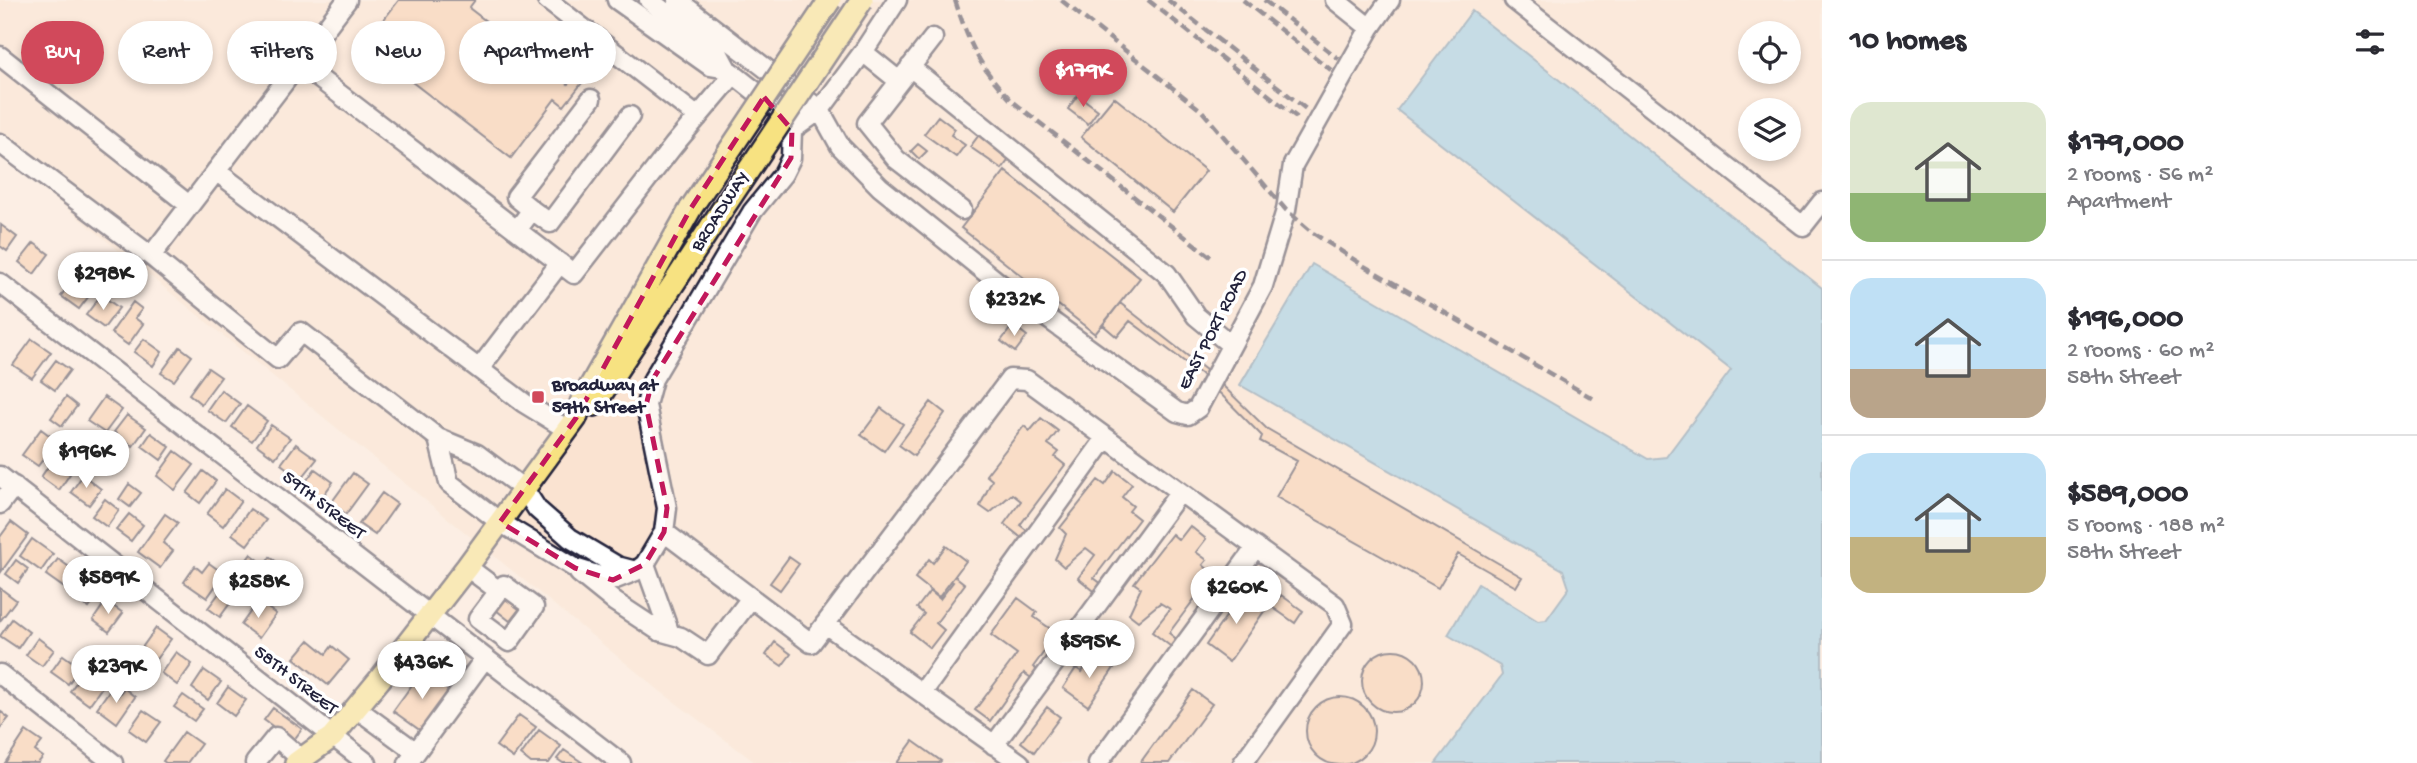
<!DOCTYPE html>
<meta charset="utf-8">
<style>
:root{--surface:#fff;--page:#f2f2f3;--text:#2b2b33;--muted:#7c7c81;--line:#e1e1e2;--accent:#d1495b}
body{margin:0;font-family:"Gochi Hand",sans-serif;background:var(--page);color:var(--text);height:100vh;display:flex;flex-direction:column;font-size:26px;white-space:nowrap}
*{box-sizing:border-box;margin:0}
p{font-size:23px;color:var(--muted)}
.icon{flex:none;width:38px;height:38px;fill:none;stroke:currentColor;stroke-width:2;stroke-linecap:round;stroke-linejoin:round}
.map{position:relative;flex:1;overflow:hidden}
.drawer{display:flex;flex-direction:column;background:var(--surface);width:595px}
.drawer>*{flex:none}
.guide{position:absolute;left:21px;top:21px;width:665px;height:63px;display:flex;gap:14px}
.fabs{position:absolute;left:1738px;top:21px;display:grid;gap:14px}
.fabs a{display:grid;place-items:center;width:63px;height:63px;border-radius:50%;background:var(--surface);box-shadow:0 4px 10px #0003;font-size:35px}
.price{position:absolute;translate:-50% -60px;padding:0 16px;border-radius:24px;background:#fff;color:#222;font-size:23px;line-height:46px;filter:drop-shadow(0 2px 4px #0008)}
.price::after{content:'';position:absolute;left:50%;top:42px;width:21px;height:16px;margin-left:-10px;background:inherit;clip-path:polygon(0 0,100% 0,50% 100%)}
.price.current{background:var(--accent);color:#fff}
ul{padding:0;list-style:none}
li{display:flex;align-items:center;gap:21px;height:175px;padding:0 28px}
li+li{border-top:2px solid var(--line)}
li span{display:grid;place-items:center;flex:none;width:196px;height:140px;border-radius:21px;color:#555}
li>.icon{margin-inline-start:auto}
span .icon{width:84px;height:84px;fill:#fffc;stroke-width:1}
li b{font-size:30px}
h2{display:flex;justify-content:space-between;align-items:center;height:84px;padding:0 28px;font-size:30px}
.pill{padding:0 24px;border-radius:32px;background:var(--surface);box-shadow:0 4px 10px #0003;font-size:24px;line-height:63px}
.pill.current{background:var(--accent);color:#fff}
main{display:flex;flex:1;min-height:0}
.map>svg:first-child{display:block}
.built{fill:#fae3d1;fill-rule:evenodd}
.water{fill:#85c5e6;stroke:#5d84a2;stroke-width:2}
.building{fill:#f5c8a4;stroke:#22223b;stroke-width:2}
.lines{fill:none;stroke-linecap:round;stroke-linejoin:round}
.minor-casing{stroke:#22223b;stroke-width:23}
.major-casing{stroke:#22223b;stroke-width:26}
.minor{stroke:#fff;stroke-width:18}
.major{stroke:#f7e281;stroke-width:21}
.rail{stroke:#22223b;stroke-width:4.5;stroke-dasharray:10 5;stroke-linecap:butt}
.major-bridge-casing{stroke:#22223b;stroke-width:26;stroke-linecap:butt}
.major-bridge{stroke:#f7e281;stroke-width:21}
.marked{fill:none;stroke:#c2185b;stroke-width:5;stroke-dasharray:14 9;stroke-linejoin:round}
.poi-dot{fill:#d1495b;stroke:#fff;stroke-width:2.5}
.labels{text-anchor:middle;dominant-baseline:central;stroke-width:7;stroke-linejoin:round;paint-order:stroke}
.street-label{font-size:19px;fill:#22223b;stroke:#fff}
.poi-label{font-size:19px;font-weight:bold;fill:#22223b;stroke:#fff;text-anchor:start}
</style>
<main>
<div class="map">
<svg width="1822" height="763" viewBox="0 0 1822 763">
<rect width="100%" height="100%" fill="#fceee4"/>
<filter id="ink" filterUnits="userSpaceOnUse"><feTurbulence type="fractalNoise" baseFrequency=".0143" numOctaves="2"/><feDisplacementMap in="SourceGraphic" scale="14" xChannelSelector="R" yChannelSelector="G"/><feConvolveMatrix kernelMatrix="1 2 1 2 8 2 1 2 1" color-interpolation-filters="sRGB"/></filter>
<g filter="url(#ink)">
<!-- built -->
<path class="built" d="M0,0H1822V288L1472,11L1397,110L1732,369L1666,457L1648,459L1312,264L1562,570L1569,588L1546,620L1538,621L1477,585L1502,675L1436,763H756L660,691L0,154ZM1750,33H1788V72H1750ZM1750,110H1788V149H1750Z"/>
<!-- water -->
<path class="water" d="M1472,11L1822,288V763H1436L1502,675L1500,666L1448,635L1478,584L1538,621L1546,620L1569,588L1563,570L1240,385L1312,264L1648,459L1666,457L1731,370L1397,110Z"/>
<!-- building -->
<path class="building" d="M399,0H475L469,8L521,48L530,37L551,53L542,64L568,84L577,73L585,79L564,106L555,99L511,158L364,45Z
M1078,95L1098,110L1088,124L1068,109Z
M1114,97L1206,171L1173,212L1081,137Z
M938,116L955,129L951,135L965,145L956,157L924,134Z
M979,135L1010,158L1002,169L970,147Z
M918,144L927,151L919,159L911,151Z
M1005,171L1140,278L1095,334L961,228Z
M1,225L17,237L7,251L0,246Z
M34,243L49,254L34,274L19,262Z
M73,279L92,292L79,309L61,296Z
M101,295L119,308L104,328L86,315Z
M133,302L142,309L135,318L143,324L128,345L111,333Z
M1120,303L1211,374L1266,428L1522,577L1516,587L1458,554L1438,588L1276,497L1297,461L1260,441L1262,436L1201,374L1130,321L1117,337L1103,325Z
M1013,325L1027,336L1015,352L1001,341Z
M32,339L51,352L32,378L13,365Z
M144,339L162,352L153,366L134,352Z
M180,347L192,356L174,381L161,373Z
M56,360L70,370L55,390L41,380Z
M208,368L221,377L201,404L189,394Z
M221,390L240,404L226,423L207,410Z
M66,397L77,406L62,426L51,418Z
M104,397L122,410L105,433L87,421Z
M931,402L945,413L914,456L899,445Z
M247,406L267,421L252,441L232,427Z
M881,408L903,424L884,451L861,435Z
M127,415L146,428L133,446L114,432Z
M1041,418L1058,431L1048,444L1059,452L1055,457L1065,465L1020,525L1040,541L1034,548L1004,524L1021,501L1012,494L990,513L980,506L992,480L986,475L1024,426L1030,431Z
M271,425L290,438L275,458L257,445Z
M41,429L57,441L38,466L22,455Z
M151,433L170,447L161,460L142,446Z
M296,444L317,459L301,479L281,464Z
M175,451L194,465L175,490L157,476Z
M52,461L70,474L59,490L41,477Z
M315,469L333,482L322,497L304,484Z
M203,471L216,481L200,503L187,493Z
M1115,471L1132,484L1122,497L1133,506L1129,511L1139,519L1094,578L1115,594L1108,602L1078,578L1095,555L1086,548L1064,567L1055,559L1066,534L1060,528L1098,480L1105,485Z
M353,473L368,484L346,514L331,503Z
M83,475L101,489L89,505L71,492Z
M129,484L141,493L130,507L119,499Z
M225,489L241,501L223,526L207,514Z
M382,493L397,504L375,535L359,524Z
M105,499L119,510L107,527L92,516Z
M250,509L266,520L247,545L232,534Z
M129,514L143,525L131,541L116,530Z
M165,514L178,523L163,543L173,551L160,568L138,552Z
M11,522L28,535L1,572L0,537Z
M1190,526L1206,539L1196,552L1207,560L1203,565L1213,574L1169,633L1189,649L1183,656L1152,632L1170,609L1160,603L1138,621L1129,614L1141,588L1134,583L1172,534L1179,540Z
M32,539L53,554L41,571L20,556Z
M946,546L966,561L939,597L915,578L929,559L933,563Z
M251,554L265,565L270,557L278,563L265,581L243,565Z
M789,557L799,564L780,590L770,583Z
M58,559L75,571L63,587L46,575Z
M16,560L28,569L18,583L6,574Z
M209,563L224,574L207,598L184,582L195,566L202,572Z
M955,576L965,584L936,623L944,630L930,648L910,632L924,614L917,608L930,591L940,599L953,582L951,581Z
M84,579L101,592L89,608L72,596Z
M229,580L241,588L220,617L208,608Z
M0,588L16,600L0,621Z
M1244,591L1267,607L1229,662L1206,645Z
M509,592L524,603L510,621L496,610Z
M1281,595L1303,611L1295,623L1272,607Z
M1018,598L1037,612L1034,617L1052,630L1044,641L1049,645L1033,667L1040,672L1034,680L1024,673L990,721L975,710L1017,654L991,635Z
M106,601L123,613L109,632L93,620Z
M258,601L276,614L259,638L241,625Z
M12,619L29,632L18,648L0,636Z
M156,628L171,639L151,666L136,656Z
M1108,631L1126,646L1113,661L1095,646Z
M38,638L54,650L42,666L26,655Z
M309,640L326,654L332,646L349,660L328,685L294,658Z
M775,642L791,654L782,666L766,655Z
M1362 681a31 31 0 1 1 62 0a31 31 0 1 1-62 0Z
M176,652L192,664L177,685L161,673Z
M1094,654L1114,668L1088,706L1063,688L1076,668L1082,672Z
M63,655L80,667L68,684L51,672Z
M204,670L221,682L208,700L192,688Z
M422,671L450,692L421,731L393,711Z
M83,673L102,687L89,705L70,691Z
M228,687L246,700L234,716L217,703Z
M124,688L135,697L117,723L97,708L109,691L117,697Z
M1193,690L1212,704L1169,763H1140Z
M183,695L203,709L194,721L174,707Z
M1306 731a34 34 0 1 1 68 0a34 34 0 1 1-68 0Z
M1047,707L1060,717L1034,752L1021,742Z
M273,708L302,729L293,741L264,720Z
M143,710L161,722L146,742L129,730Z
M0,711L9,718L0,729Z
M519,715L536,727L513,758L496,746Z
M539,730L561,746L549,763H531L521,755Z
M26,731L42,742L35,751L43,757L38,763H5Z
M184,732L201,744L187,763H166L163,761Z
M913,741L941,761L939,763H897Z
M564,750L583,763H563L557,759Z"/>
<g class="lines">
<defs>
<path id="minor" d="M347,0L299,63L574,274L674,145L734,74
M547,0L698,117
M649,0L719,54L727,69
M677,0L820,110L792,130
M897,0L863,52L899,81
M1335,0L1370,28
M1514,0L1803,226L1822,202
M933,38L867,123L896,159L962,210
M863,52L820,110L840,146L880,187L999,283L1177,412L1188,415L1198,408L1263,286L1286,210L1293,165L1370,28L1390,0
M0,56L189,205
M910,67L1167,274L1196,316L1231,345
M0,143L151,256L299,63
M216,171L479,369
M532,210L550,223L630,116
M517,230L532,210L516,197L591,99
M151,256L278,359L301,332L438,438L477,454L524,489L537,509L570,538L617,566L636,571
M560,263L479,369L524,403L568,430
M0,283L621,763
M438,438L449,483L500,522L575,568L613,580L636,571L645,564L664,532L667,508L646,405L653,379L752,212L783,174L791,158L792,130L779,110L727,69L710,66L617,0
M0,476L367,763
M0,504L14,486
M664,532L811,643L1010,379L1027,380L1335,605L1343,624L1243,763
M645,564L670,634
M467,567L499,591L478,619L509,642L534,607L504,585L499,591
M579,573L615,602L659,631L681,637L708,655L751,598
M825,624L1020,763
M0,674L113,763
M922,693L1106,438
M356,708L416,752
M994,745L1180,492
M255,763L276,737L300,758
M408,763L485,658
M1098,763L1256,547"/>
<path id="major" d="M594,405L712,225
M296,763L332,737L380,679L467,567L576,418L581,403L691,208"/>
</defs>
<!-- minor casing -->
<use href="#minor" class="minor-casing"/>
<!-- major casing -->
<use href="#major" class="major-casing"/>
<!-- minor -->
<use href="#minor" class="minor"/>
<!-- major -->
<use href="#major" class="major"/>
<!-- rail -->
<path class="rail" d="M955,0C969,44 979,67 1012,101L1212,258
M1061,0L1202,111L1286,210L1313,233L1364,266L1594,399
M1148,0L1299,119
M1168,0L1306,109
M1243,0L1331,70
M1264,0L1339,59"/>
<defs>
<path id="major-bridge" d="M691,208L830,0
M712,225L862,0"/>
</defs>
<!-- major-bridge casing -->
<use href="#major-bridge" class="major-bridge-casing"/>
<!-- major-bridge -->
<use href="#major-bridge" class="major-bridge"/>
</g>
</g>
<!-- marked area -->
<path d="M0 0H1822V763H0ZM764,97L792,130L791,158L653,379L646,405L667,508L664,532L645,564L613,580L575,568L500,522L576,418L691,208Z" fill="#fceee4" fill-opacity=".55" fill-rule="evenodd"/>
<path class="marked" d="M764,97L792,130L791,158L653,379L646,405L667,508L664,532L645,564L613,580L575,568L500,522L576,418L691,208Z"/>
<!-- markers -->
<rect class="poi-dot" x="531" y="390" width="14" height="14" rx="3.5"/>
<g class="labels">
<!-- street labels -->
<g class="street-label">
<text transform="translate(721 212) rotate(-57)">BROADWAY</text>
<text transform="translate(1214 330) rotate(-63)">EAST PORT ROAD</text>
<text transform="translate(323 506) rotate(38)">59TH STREET</text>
<text transform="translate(295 681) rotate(38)">58TH STREET</text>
</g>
<!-- poi labels -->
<g class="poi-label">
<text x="552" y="386">Broadway at<tspan x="552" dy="22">59th Street</tspan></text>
</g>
</g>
</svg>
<div class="fabs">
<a><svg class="icon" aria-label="locate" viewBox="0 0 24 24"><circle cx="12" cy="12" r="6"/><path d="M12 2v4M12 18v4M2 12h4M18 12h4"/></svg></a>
<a><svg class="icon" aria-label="layers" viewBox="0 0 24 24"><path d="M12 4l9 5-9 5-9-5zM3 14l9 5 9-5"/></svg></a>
</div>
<b class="price current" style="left:1083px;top:109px">$179K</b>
<b class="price" style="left:103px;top:312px">$298K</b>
<b class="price" style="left:1014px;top:338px">$232K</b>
<b class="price" style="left:86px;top:490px">$196K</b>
<b class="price" style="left:108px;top:616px">$589K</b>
<b class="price" style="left:258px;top:620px">$258K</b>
<b class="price" style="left:1236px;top:626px">$260K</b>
<b class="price" style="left:1089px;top:680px">$595K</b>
<b class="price" style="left:422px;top:701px">$436K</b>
<b class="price" style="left:116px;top:705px">$239K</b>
<div class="guide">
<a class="pill current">Buy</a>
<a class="pill">Rent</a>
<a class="pill">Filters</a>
<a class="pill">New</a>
<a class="pill">Apartment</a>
</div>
</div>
<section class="drawer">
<h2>10 homes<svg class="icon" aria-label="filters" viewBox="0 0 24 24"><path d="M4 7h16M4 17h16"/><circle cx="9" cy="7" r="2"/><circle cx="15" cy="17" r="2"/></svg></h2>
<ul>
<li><span style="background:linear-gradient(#dfe7d0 65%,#8fb573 0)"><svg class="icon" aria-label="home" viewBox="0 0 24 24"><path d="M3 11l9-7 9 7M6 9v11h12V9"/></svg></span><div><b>$179,000</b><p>2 rooms · 56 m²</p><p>Apartment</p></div></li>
<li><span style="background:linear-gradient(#bfe0f5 65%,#b9a48a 0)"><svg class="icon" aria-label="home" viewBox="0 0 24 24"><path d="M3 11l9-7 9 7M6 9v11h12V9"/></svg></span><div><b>$196,000</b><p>2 rooms · 60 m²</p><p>58th Street</p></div></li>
<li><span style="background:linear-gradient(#bfe0f5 60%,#c2b280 0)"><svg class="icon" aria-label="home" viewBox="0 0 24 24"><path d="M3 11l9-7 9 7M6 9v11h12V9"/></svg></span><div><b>$589,000</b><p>5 rooms · 188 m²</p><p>58th Street</p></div></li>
</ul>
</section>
</main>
